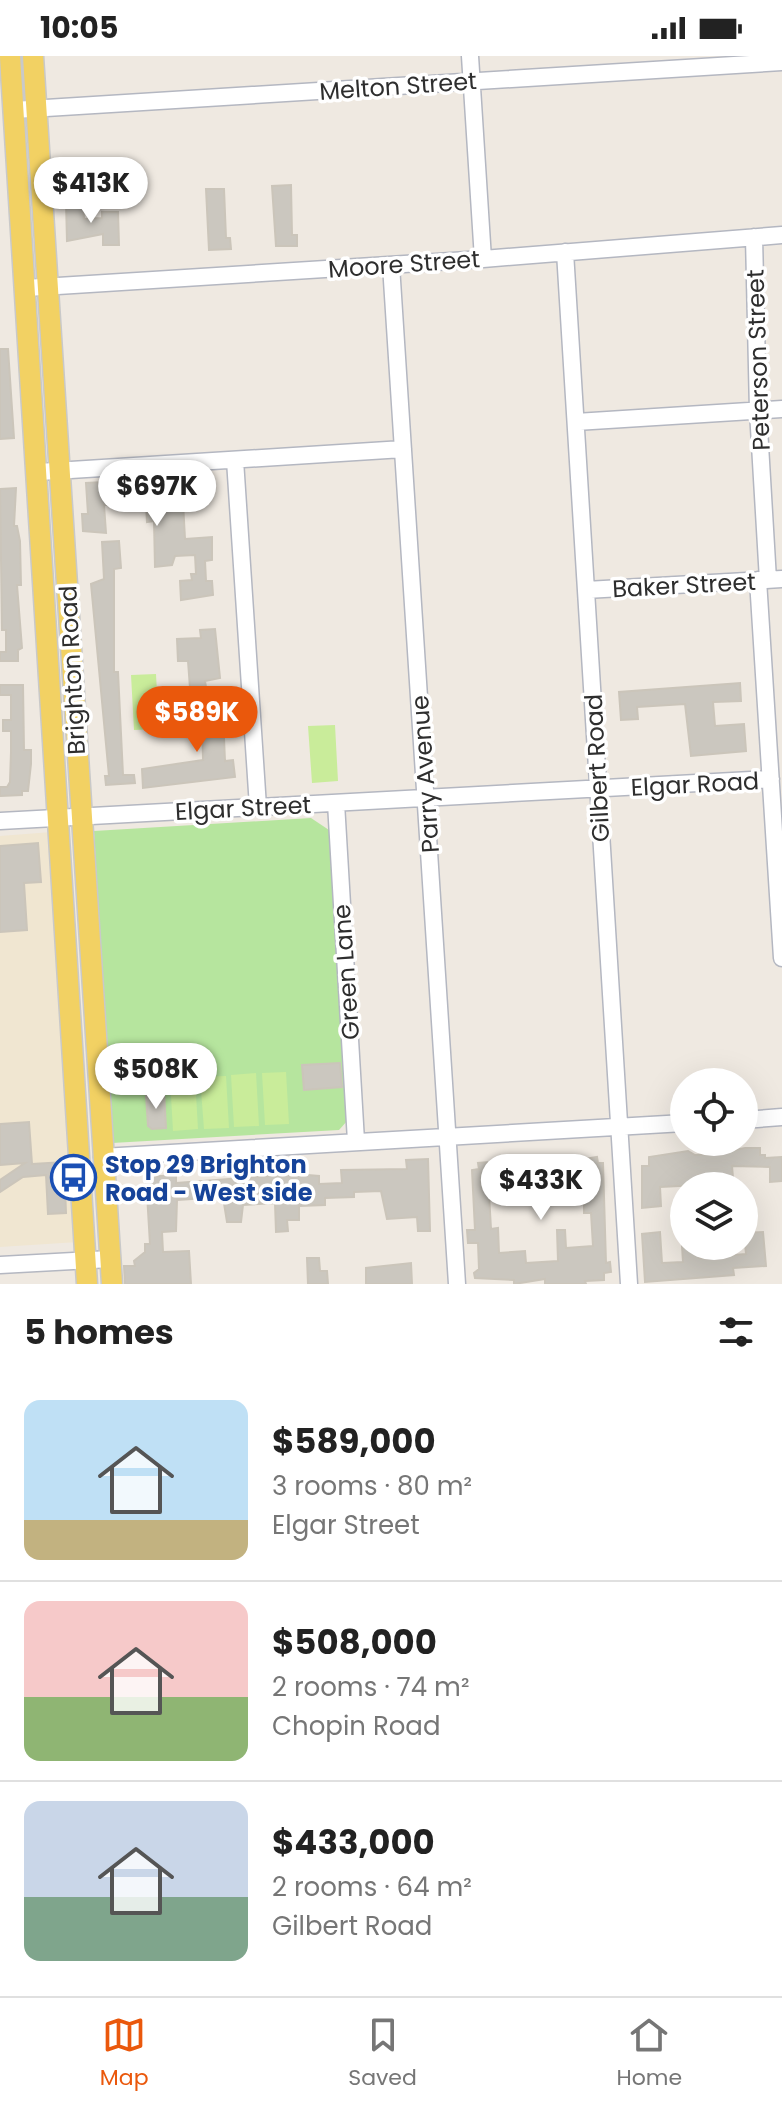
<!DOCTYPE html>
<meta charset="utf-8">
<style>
:root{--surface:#fff;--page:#f6f6f6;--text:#222;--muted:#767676;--line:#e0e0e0;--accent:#ea580c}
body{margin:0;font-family:Poppins,sans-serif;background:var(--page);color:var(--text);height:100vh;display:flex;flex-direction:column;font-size:30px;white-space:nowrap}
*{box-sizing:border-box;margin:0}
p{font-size:26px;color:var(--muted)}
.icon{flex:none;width:44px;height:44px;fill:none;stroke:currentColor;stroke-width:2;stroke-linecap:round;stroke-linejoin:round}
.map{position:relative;height:1228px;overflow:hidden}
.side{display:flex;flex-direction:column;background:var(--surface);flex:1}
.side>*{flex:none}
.tools{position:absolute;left:670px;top:1012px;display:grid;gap:16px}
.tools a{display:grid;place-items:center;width:88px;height:88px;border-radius:50%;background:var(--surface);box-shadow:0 8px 32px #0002;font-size:40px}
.price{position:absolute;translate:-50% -68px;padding:0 18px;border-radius:28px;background:#fff;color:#222;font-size:26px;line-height:52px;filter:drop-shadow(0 2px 4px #0008)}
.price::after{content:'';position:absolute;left:50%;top:48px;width:24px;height:18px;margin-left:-12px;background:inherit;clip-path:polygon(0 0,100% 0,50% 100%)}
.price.selected{background:var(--accent);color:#fff}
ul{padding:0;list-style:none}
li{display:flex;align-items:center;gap:24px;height:200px;padding:0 24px}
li+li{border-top:2px solid var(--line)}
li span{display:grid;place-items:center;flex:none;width:224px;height:160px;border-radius:16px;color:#555}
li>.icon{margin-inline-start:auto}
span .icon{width:96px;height:96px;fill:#fffc;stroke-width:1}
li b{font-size:34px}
h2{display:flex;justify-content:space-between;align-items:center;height:96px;padding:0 24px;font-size:34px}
.status{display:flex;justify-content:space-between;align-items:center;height:56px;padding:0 40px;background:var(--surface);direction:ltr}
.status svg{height:22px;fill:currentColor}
.tabs{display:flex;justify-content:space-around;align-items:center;height:112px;border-top:2px solid var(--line);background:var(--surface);font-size:22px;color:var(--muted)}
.tabs a{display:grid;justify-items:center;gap:4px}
.tabs .selected{color:var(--accent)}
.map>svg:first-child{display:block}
.education{fill:#f0e6d1}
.green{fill:#b6e59e}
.pitch{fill:#c9ec9a}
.building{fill:#cbc7bf;stroke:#cbc5ba;stroke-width:2;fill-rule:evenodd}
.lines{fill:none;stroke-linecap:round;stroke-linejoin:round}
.minor-casing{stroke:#b4b7c1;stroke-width:19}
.major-casing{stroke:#c9c9c9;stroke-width:23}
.minor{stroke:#fff;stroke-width:16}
.major{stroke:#f2d163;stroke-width:20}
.labels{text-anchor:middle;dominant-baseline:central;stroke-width:7;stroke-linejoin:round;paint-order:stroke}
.street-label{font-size:24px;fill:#2e2e2e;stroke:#fff}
.transit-label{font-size:24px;font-weight:bold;fill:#164399;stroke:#fff;text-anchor:start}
</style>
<div class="status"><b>10:05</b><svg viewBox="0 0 49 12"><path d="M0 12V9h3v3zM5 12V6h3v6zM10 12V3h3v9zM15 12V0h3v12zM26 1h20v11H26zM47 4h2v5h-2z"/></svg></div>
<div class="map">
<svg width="782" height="1228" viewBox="0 0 782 1228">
<rect width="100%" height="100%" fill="#efe9e1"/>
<!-- education -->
<path class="education" d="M52,776L78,1186L0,1191V780Z"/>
<!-- green -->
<path class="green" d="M311,762L329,774L348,1064L339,1074L112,1087L94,775Z"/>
<!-- pitch -->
<path class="pitch" d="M156,618L159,673L134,674L131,619Z
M335,669L338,725L312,727L308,670Z
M286,1016L289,1068L265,1069L262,1017Z
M256,1017L259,1070L234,1071L231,1019Z
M226,1020L229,1072L204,1073L200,1021Z
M195,1021L198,1073L173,1075L170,1022Z"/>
<!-- building -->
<path class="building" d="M291,129L292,179H297V190H276L272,130Z
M206,133H224L226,182H230L231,193L209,194Z
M83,145L84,163L102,162V156H118L119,189H103V178L67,185L66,146Z
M0,293H8L14,382L0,383Z
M103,426V433L182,428L185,483L212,481V504L205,505L206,525H212L213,539L181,544L180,525L192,524L191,518H196L195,499L175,500L172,509L155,511L154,465L147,466L146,448L104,449L106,477L83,475L82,458H88L86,427Z
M16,432L14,470H17L20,485L21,529H17L22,592L18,594V605H0V596H6V574H2L0,433Z
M119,485L121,512L114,513V616H118L123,719H134L135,727L106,729L105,720H109L91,528L104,523L102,486Z
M215,573L220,622L205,625L206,631L190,632L188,605H178L177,583L201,582L200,574Z
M740,627L741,645L713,646L715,670L744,668L746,695L691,700L685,648L637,651L638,663L621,664L619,636Z
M0,629H23L24,694H31V708L28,735H22V739L0,740V731H7L10,726L11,696V675H3V664H11V639H0Z
M197,640L207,653L223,656L221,682H224L225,705L233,704L235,721L143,732L142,713L203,704L202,665L186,660L187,648Z
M38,787L41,826L24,827L27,874L0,876V790Z
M340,1007L342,1031L304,1034L302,1009Z
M164,1035L166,1072L152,1073L148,1070L146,1039Z
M29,1066L32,1108L64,1106L66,1157L48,1158L46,1119L23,1121L0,1136V1124L25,1107L0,1109V1068Z
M745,1092H760V1099H765V1102L782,1101V1125L770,1126V1111L732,1110L733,1122L698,1119V1129L660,1131L661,1150L642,1152V1110H649V1101L688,1095L695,1099L714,1098Z
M536,1101L537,1111L597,1101L598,1107H603L606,1207L610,1206L611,1216L604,1217V1224L585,1225L586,1228H545V1223L514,1228V1224L475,1222L474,1217L479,1213L478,1187H468L467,1174H475L472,1114L479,1113L478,1107L489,1106L490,1112L526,1109V1102ZM588,1120L589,1142H584V1157H591L593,1190L566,1192L565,1174H557L558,1205L526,1207L525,1195L499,1197L498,1172L491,1173L489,1138L538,1133V1126Z
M428,1103L430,1175H418L417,1161L387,1163L381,1135L354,1136V1141L325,1142V1149L299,1150V1164H287L288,1175L276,1176L275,1147L243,1149L241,1166H227L223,1141L177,1144L176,1175L162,1176L163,1196L189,1195L191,1228H125L124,1210H135L134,1205L145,1196V1188H150L146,1121L176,1119V1127L295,1118L319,1120V1128L342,1127L341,1114L407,1113L406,1104Z
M660,1176L662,1207L683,1206L682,1190H698L699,1202L746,1198L744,1177L763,1176L766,1210L733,1212L734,1219L645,1226L642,1178Z
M307,1202H319L320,1215H327L328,1228H308Z
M411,1207L412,1228H366V1212Z"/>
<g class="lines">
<defs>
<path id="minor" d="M470,0L483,203
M14,54L782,6
M754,181L758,355L768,524
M565,196L629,1228
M391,209L457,1228
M26,232L483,203L782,179
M576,366L782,353
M235,404L258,751
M39,416L403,393
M758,524L782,902
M586,534L782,523
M336,747L356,1085
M0,765L771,723
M744,1064L782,1061
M102,1101L684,1067
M0,1209L110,1203"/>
<path id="major" d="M10,0L87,1228
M33,0L112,1228"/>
</defs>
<!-- minor casing -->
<use href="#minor" class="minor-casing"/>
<!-- major casing -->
<use href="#major" class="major-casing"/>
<!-- minor -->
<use href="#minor" class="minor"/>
<!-- major -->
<use href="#major" class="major"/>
</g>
<!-- icons -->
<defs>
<symbol id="bus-ring" viewBox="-11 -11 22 22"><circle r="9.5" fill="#fff" stroke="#1a4fb4" stroke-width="1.5"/><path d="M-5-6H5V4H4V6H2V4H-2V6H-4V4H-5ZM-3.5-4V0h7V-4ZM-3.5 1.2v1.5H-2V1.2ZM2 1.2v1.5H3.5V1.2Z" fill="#1a4fb4"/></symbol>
</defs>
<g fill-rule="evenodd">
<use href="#bus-ring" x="48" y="1096" width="51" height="51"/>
</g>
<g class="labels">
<!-- street labels -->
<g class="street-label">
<text transform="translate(398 30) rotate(-4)">Melton Street</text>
<text transform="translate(404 208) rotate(-4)">Moore Street</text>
<text transform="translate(758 304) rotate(-92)">Peterson Street</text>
<text transform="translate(684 529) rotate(-3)">Baker Street</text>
<text transform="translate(72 614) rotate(-93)">Brighton Road</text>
<text transform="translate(597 712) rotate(-93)">Gilbert Road</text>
<text transform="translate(425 718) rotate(-94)">Parry Avenue</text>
<text transform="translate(695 728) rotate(-3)">Elgar Road</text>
<text transform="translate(243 752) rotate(-3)">Elgar Street</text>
<text transform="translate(346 916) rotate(-94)">Green Lane</text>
</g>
<!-- transit labels -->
<g class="transit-label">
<text x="105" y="1108">Stop 29 Brighton<tspan x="105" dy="28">Road - West side</tspan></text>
</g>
</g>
</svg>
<div class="tools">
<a><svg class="icon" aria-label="locate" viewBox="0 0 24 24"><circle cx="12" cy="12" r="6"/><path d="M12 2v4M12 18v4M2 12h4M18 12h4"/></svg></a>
<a><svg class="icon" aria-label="layers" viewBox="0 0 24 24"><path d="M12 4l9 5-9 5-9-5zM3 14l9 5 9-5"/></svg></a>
</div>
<b class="price" style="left:91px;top:169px">$413K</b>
<b class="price" style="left:157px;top:472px">$697K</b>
<b class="price selected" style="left:197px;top:698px">$589K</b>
<b class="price" style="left:156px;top:1055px">$508K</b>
<b class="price" style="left:541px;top:1166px">$433K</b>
</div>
<section class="side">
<h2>5 homes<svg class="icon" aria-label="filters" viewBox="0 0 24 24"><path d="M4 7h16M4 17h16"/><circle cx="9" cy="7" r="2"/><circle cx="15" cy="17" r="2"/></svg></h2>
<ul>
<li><span style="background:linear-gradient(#bfe0f5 75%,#c2b280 0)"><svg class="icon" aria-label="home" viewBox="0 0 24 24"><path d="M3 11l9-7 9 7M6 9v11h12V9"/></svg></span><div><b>$589,000</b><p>3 rooms · 80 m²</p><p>Elgar Street</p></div></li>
<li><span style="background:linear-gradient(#f6c9c9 60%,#8fb573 0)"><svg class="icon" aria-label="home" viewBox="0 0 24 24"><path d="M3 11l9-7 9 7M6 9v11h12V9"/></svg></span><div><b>$508,000</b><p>2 rooms · 74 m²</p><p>Chopin Road</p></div></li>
<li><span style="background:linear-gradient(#c9d6e8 60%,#7fa58c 0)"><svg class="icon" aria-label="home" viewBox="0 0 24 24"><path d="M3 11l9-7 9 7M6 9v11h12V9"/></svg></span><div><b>$433,000</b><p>2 rooms · 64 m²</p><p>Gilbert Road</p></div></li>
</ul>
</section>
<nav class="tabs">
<a class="selected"><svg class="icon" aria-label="map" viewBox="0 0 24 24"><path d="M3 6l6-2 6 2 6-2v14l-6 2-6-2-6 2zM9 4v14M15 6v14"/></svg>Map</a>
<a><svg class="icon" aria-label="saved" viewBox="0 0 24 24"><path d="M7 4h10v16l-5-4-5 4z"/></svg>Saved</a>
<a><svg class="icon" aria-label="home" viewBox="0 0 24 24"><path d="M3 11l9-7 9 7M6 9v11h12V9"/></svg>Home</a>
</nav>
